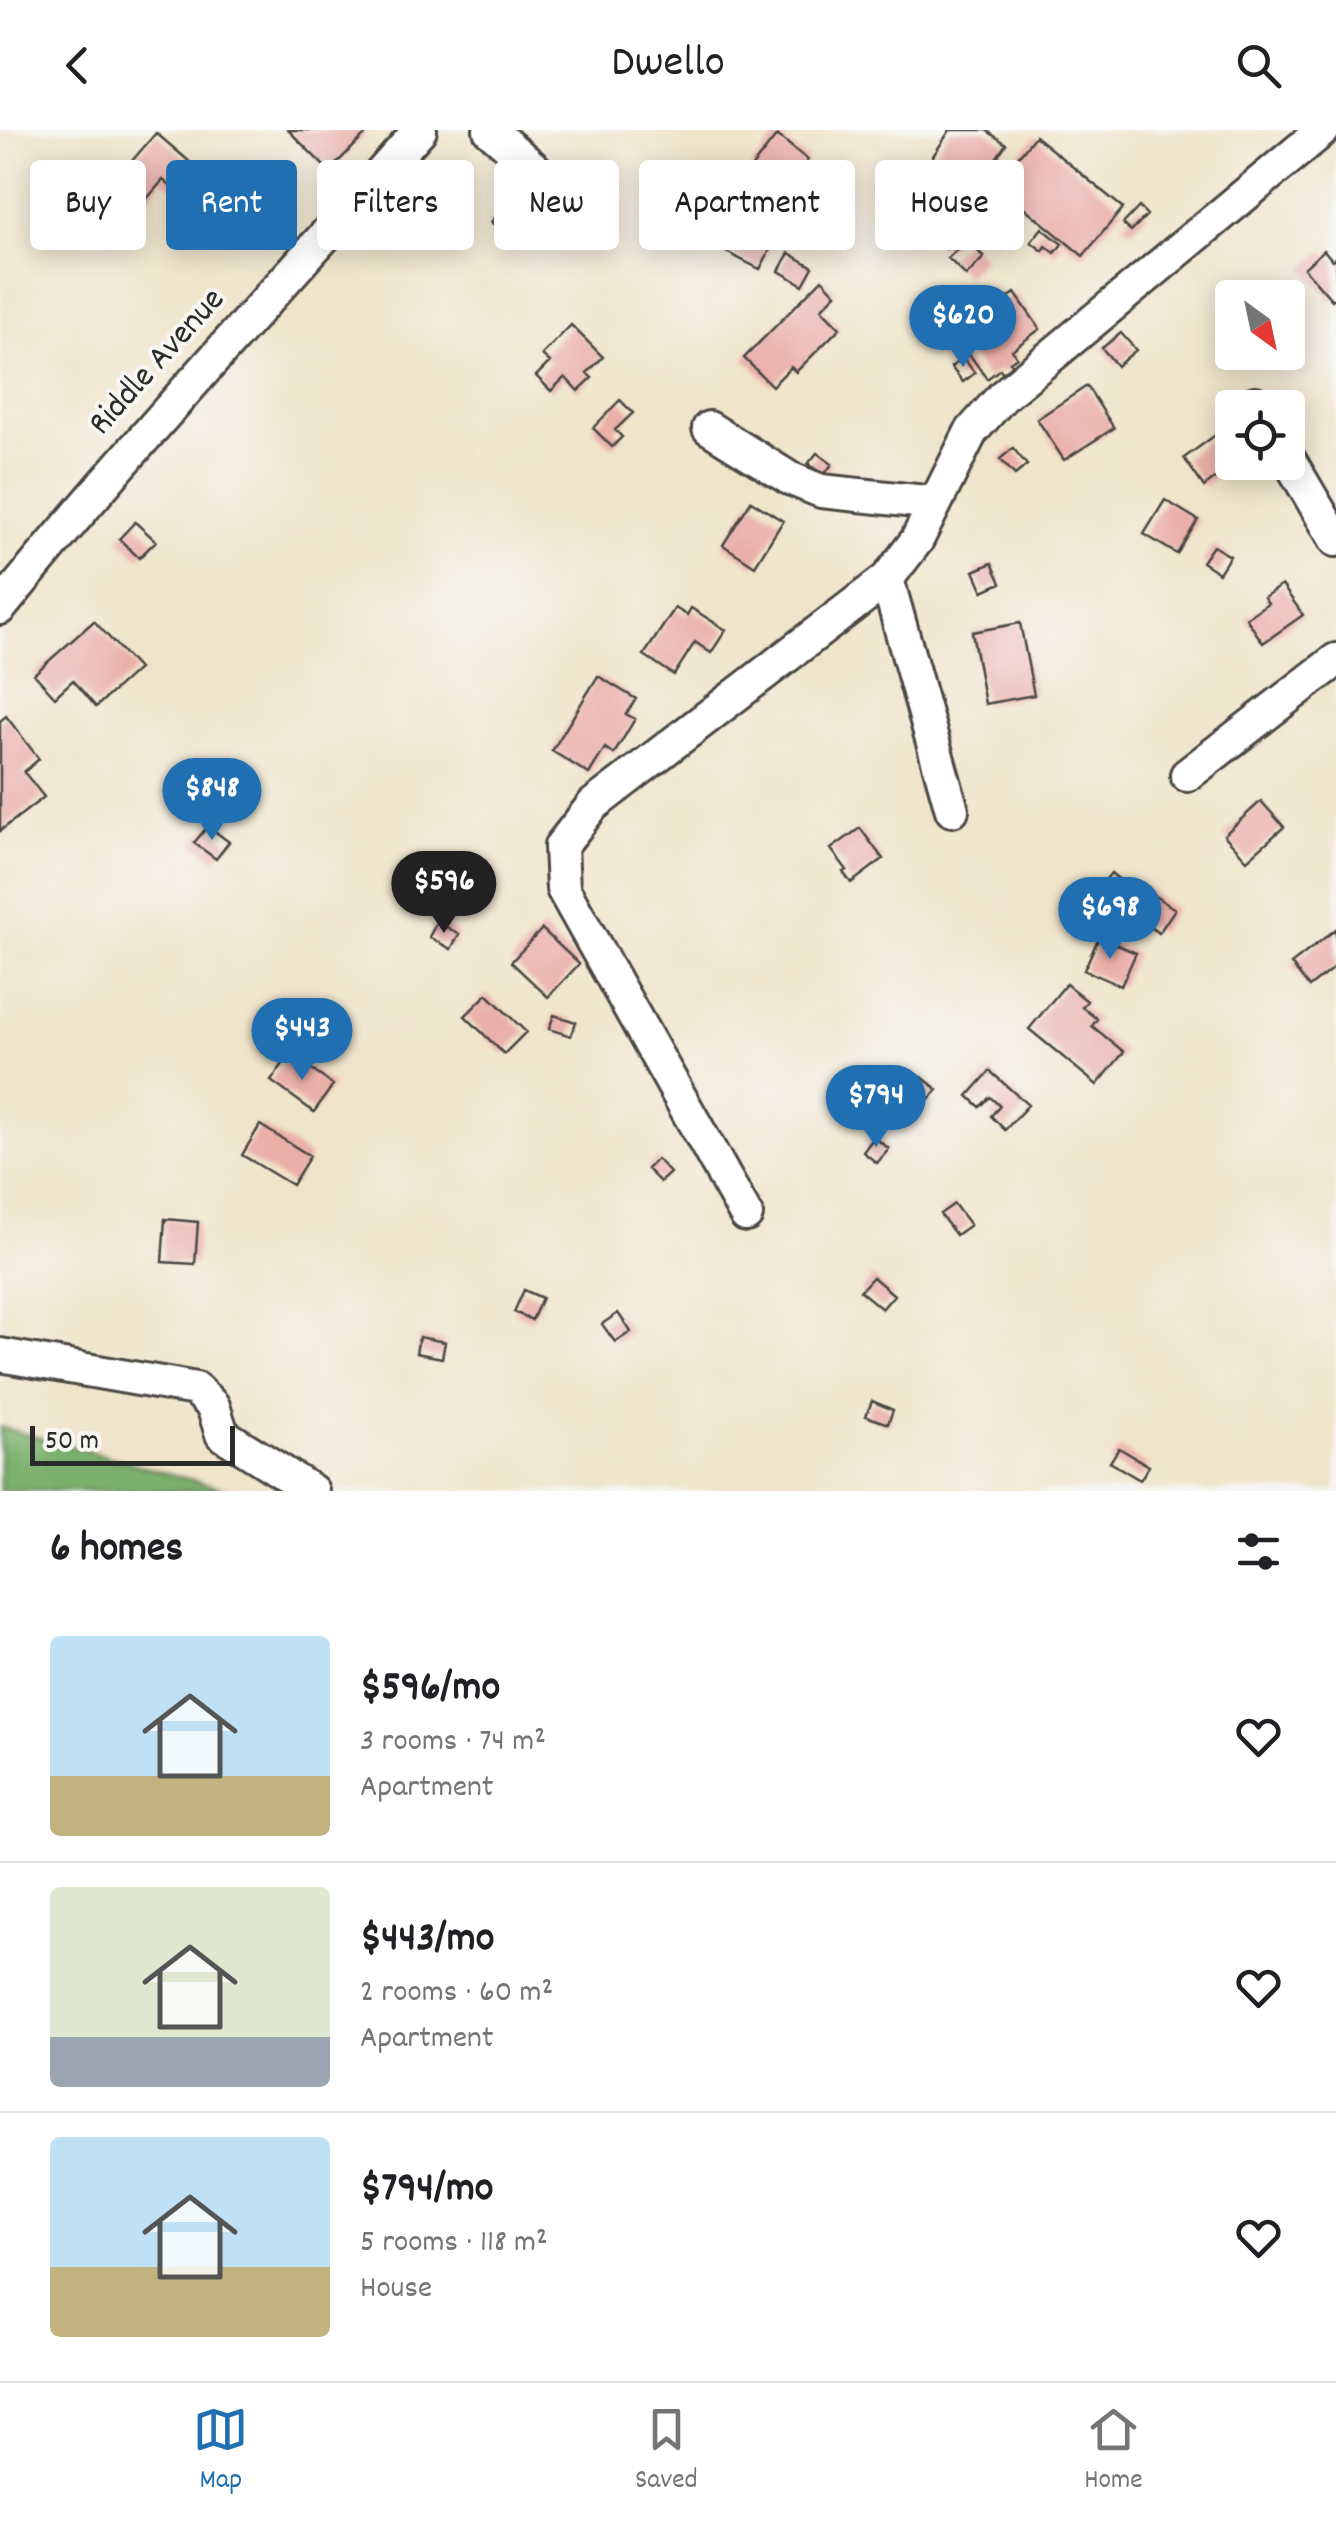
<!DOCTYPE html>
<meta charset="utf-8">
<style>
:root{--surface:#fff;--page:#f2f2f2;--text:#202124;--muted:#757577;--line:#e0e0e0;--accent:#1f6fb2}
body{margin:0;font-family:Dekko,sans-serif;background:var(--page);color:var(--text);height:100vh;display:flex;flex-direction:column;font-size:38px;white-space:nowrap}
*{box-sizing:border-box;margin:0}
p{font-size:32px;color:var(--muted)}
.icon{flex:none;width:55px;height:55px;fill:none;stroke:currentColor;stroke-width:2;stroke-linecap:round;stroke-linejoin:round}
.map{position:relative;height:1361px;overflow:hidden}
.sheet{display:flex;flex-direction:column;background:var(--surface);flex:1}
.sheet>*{flex:none}
.banner{position:absolute;left:30px;top:30px;width:1278px;height:90px;display:flex;gap:20px}
.needle{width:65px;rotate:147deg}
.fabs{position:absolute;left:1215px;top:150px;display:grid;gap:20px}
.fabs a{display:grid;place-items:center;width:90px;height:90px;border-radius:10px;background:var(--surface);box-shadow:0 5px 25px #0003;font-size:50px}
.scale{position:absolute;left:30px;bottom:25px;width:205px;box-sizing:border-box;padding-left:10px;border:5px solid #2b2b2b;border-top:0;font-size:28px;line-height:35px;white-space:nowrap;color:#2b2b2b;-webkit-text-stroke:8px #f6f6f2;paint-order:stroke}
.price{position:absolute;translate:-50% -85px;padding:0 22px;border-radius:35px;background:var(--accent);color:#fff;font-size:32px;line-height:65px;filter:drop-shadow(0 2px 5px #0008)}
.price::after{content:'';position:absolute;left:50%;top:60px;width:30px;height:22px;margin-left:-15px;background:inherit;clip-path:polygon(0 0,100% 0,50% 100%)}
.price.current{background:#222;color:#fff}
ul{padding:0;list-style:none}
li{display:flex;align-items:center;gap:30px;height:250px;padding:0 50px}
li+li{border-top:2px solid var(--line)}
li span{display:grid;place-items:center;flex:none;width:280px;height:200px;border-radius:10px;color:#555}
li>.icon{margin-inline-start:auto}
span .icon{width:120px;height:120px;fill:#fffc;stroke-width:1}
li b{font-size:42px}
h2{display:flex;justify-content:space-between;align-items:center;height:120px;padding:0 50px;font-size:42px}
.tag{padding:0 35px;border-radius:10px;background:var(--surface);box-shadow:0 5px 25px #0003;font-size:35px;line-height:90px}
.tag.current{background:var(--accent);color:#fff}
header{display:flex;justify-content:space-between;align-items:center;height:130px;padding:0 50px;background:var(--surface);font-size:45px;font-weight:600}
.tabs{display:flex;justify-content:space-around;align-items:center;height:140px;border-top:2px solid var(--line);background:var(--surface);font-size:28px;color:var(--muted)}
.tabs a{display:grid;justify-items:center;gap:5px}
.tabs .current{color:var(--accent)}
.map>svg:first-child{display:block}
.forest{fill:#7cb16d;stroke:#546e4c;stroke-width:2.5}
.building{fill:#ebafaa}
.lines{fill:none;stroke-linecap:round;stroke-linejoin:round}
.minor-casing{stroke:#494743;stroke-width:38}
.minor{stroke:#fff;stroke-width:32}
.labels{text-anchor:middle;dominant-baseline:central;stroke-width:8;stroke-linejoin:round;paint-order:stroke}
.street-label{font-size:35px;fill:#2b2b2b;stroke:#f6f6f2}
</style>
<header><svg class="icon" aria-label="back" viewBox="0 0 24 24"><path d="M15 5l-7 7 7 7"/></svg>Dwello<svg class="icon" aria-label="search" viewBox="0 0 24 24"><circle cx="10" cy="10" r="6"/><path d="M15 15l6 6"/></svg></header>
<div class="map">
<svg width="1336" height="1361" viewBox="0 0 1336 1361">
<rect width="100%" height="100%" fill="#f6f6f2"/>
<filter id="ink" filterUnits="userSpaceOnUse"><feTurbulence type="fractalNoise" baseFrequency=".01" numOctaves="2"/><feDisplacementMap in="SourceGraphic" scale="20" xChannelSelector="R" yChannelSelector="G"/><feConvolveMatrix kernelMatrix="1 2 1 2 8 2 1 2 1" color-interpolation-filters="sRGB"/></filter>
<filter id="wash" filterUnits="userSpaceOnUse"><feTurbulence type="fractalNoise" baseFrequency=".0048" numOctaves="4" result="noise"/><feDisplacementMap in="SourceGraphic" scale="40" xChannelSelector="R" yChannelSelector="G"/><feGaussianBlur stdDeviation="2.25" result="paint"/><feColorMatrix in="noise" values="0 0 0 0 0 0 0 0 0 0 0 0 0 0 0 0 0 1.4 0 .05"/><feComposite in="paint" operator="in"/></filter>
<g filter="url(#wash)">
<rect width="100%" height="100%" fill="#f0e4ca"/>
<!-- forest -->
<path class="forest" d="M0,1297L232,1361H0Z"/>
<g id="blocks">
<!-- building -->
<path class="building" d="M288,0H360L365,5L329,41Z
M950,0H986L1006,14L970,67L926,37Z
M156,3L219,57L199,80L163,50L115,106L97,91L85,105L75,97Z
M777,5L808,30L781,62L751,38Z
M1035,6L1123,78L1083,126L1021,75L1015,82L990,61Z
M516,62L533,76L507,106L491,92Z
M1139,77L1147,85L1131,101L1123,94Z
M747,80L782,97L760,139L726,122Z
M950,95L960,105L946,119L936,110Z
M1042,98L1062,114L1055,123L1046,116L1043,121L1031,112Z
M967,110L984,127L966,146L948,128Z
M1324,120L1332,130L1336,127V167L1332,170L1304,138Z
M789,123L813,137L803,155L779,141Z
M822,149L836,164L821,179L840,198L796,242L791,237L772,256L744,228Z
M1015,163L1040,199L1012,220L1017,227L1010,232L1013,235L1003,243L1000,239L987,249L964,217L983,204L974,192Z
M571,195L603,227L587,243L592,248L578,261L565,247L551,261L536,246L550,232L542,225Z
M1121,203L1136,220L1117,236L1102,218Z
M963,228L975,243L963,252L951,237Z
M1087,256L1114,298L1064,330L1037,289Z
M620,270L633,283L615,300L622,307L612,317L593,298Z
M1225,298L1232,308V332H1237L1204,357L1184,328Z
M1013,318L1027,335L1015,345L1000,329Z
M817,323L832,334L824,345L808,334Z
M1165,370L1198,390L1177,424L1144,404Z
M751,371L783,391L755,436L723,415Z
M135,392L156,411L139,428L119,409Z
M1213,416L1230,426L1219,443L1202,432Z
M992,433L1001,453L983,461L974,441Z
M1282,455L1303,485L1263,513L1246,488L1268,473L1264,467Z
M675,478L687,485L691,478L726,500L711,523L695,512L674,545L644,525Z
M94,491L138,539L96,577L73,550L55,567L34,544Z
M1020,493L1034,565L985,574L972,502Z
M598,546L636,569L626,584L635,589L614,624L605,618L589,644L552,621Z
M6,586L39,629L24,642L44,667L0,701V591Z
M1261,671L1284,697L1247,730L1224,705Z
M208,696L229,712L216,729L194,713Z
M860,698L883,729L851,753L843,742L847,740L831,719Z
M1111,743L1123,753L1116,761L1129,771L1111,793L1086,773Z
M470,746L481,764L462,776L451,759Z
M1142,758L1175,779L1159,803L1127,782Z
M437,792L459,804L451,819L429,807Z
M542,799L579,834L548,867L511,832Z
M1336,799V836L1309,857L1291,834Z
M1099,807L1136,823L1121,856L1084,840Z
M1066,854L1087,871L1082,877L1097,889L1092,896L1124,922L1097,955L1029,899Z
M487,864L526,902L504,924L465,886Z
M554,885L576,892L571,906L549,899Z
M290,924L333,955L314,982L271,951Z
M990,941L1028,975L1005,1000L991,986L1000,976L990,967L980,977L968,966Z
M922,947L938,960L924,975L909,963Z
M260,995L310,1026L292,1055L242,1025Z
M874,1007L889,1019L877,1033L863,1022Z
M657,1029L670,1043L660,1052L647,1039Z
M954,1074L970,1095L956,1105L940,1084Z
M165,1089L198,1092L195,1134L162,1132Z
M873,1147L894,1165L882,1179L860,1161Z
M524,1160L542,1168L532,1190L514,1182Z
M618,1183L631,1202L615,1212L602,1194Z
M419,1207L445,1212L442,1228L416,1223Z
M872,1271L893,1280L888,1294L866,1286Z
M1119,1318L1149,1336L1140,1350L1110,1332Z"/>
</g>
</g>
<g filter="url(#ink)">
<use href="#blocks" fill-opacity="0" stroke="#494743" stroke-width="2.5"/>
<g class="lines">
<defs>
<path id="minor" d="M490,0L536,40
M1255,273L1258,278
M709,298L789,348L821,361L935,373
M1288,328L1336,410
M887,449L952,680
M0,478C134,313 279,158 420,0
M1187,645L1336,530
M746,1085L563,759L561,716L593,675L887,449L917,410L971,302L1003,266L1323,0
M0,1225L196,1259L213,1276L222,1304L312,1361"/>
</defs>
<!-- minor casing -->
<use href="#minor" class="minor-casing"/>
<!-- minor -->
<use href="#minor" class="minor"/>
</g>
</g>
<g class="labels">
<!-- street labels -->
<g class="street-label">
<text transform="translate(158 233) rotate(-48)">Riddle Avenue</text>
</g>
</g>
</svg>
<div class="fabs">
<a><svg class="needle" viewBox="-14 -14 28 28"><path d="M0-13l5 13h-10z" fill="#e53935"/><path d="M0 13l5-13h-10z" fill="#757577"/></svg></a>
<a><svg class="icon" aria-label="locate" viewBox="0 0 24 24"><circle cx="12" cy="12" r="6"/><path d="M12 2v4M12 18v4M2 12h4M18 12h4"/></svg></a>
</div>
<div class="scale">50 m</div>
<b class="price" style="left:963px;top:240px">$620</b>
<b class="price" style="left:212px;top:713px">$848</b>
<b class="price current" style="left:444px;top:806px">$596</b>
<b class="price" style="left:1110px;top:832px">$698</b>
<b class="price" style="left:302px;top:953px">$443</b>
<b class="price" style="left:876px;top:1020px">$794</b>
<div class="banner">
<a class="tag">Buy</a>
<a class="tag current">Rent</a>
<a class="tag">Filters</a>
<a class="tag">New</a>
<a class="tag">Apartment</a>
<a class="tag">House</a>
</div>
</div>
<section class="sheet">
<h2>6 homes<svg class="icon" aria-label="filters" viewBox="0 0 24 24"><path d="M4 7h16M4 17h16"/><circle cx="9" cy="7" r="2"/><circle cx="15" cy="17" r="2"/></svg></h2>
<ul>
<li><span style="background:linear-gradient(#bfe0f5 70%,#c2b280 0)"><svg class="icon" aria-label="home" viewBox="0 0 24 24"><path d="M3 11l9-7 9 7M6 9v11h12V9"/></svg></span><div><b>$596/mo</b><p>3 rooms · 74 m²</p><p>Apartment</p></div><svg class="icon" aria-label="heart" viewBox="0 0 24 24"><path d="M12 20l-8-8c-3-5 5-10 8-4 3-6 11-1 8 4z"/></svg></li>
<li><span style="background:linear-gradient(#dfe7d0 75%,#9aa5b1 0)"><svg class="icon" aria-label="home" viewBox="0 0 24 24"><path d="M3 11l9-7 9 7M6 9v11h12V9"/></svg></span><div><b>$443/mo</b><p>2 rooms · 60 m²</p><p>Apartment</p></div><svg class="icon" aria-label="heart" viewBox="0 0 24 24"><path d="M12 20l-8-8c-3-5 5-10 8-4 3-6 11-1 8 4z"/></svg></li>
<li><span style="background:linear-gradient(#bfe0f5 65%,#c2b280 0)"><svg class="icon" aria-label="home" viewBox="0 0 24 24"><path d="M3 11l9-7 9 7M6 9v11h12V9"/></svg></span><div><b>$794/mo</b><p>5 rooms · 118 m²</p><p>House</p></div><svg class="icon" aria-label="heart" viewBox="0 0 24 24"><path d="M12 20l-8-8c-3-5 5-10 8-4 3-6 11-1 8 4z"/></svg></li>
</ul>
</section>
<nav class="tabs">
<a class="current"><svg class="icon" aria-label="map" viewBox="0 0 24 24"><path d="M3 6l6-2 6 2 6-2v14l-6 2-6-2-6 2zM9 4v14M15 6v14"/></svg>Map</a>
<a><svg class="icon" aria-label="saved" viewBox="0 0 24 24"><path d="M7 4h10v16l-5-4-5 4z"/></svg>Saved</a>
<a><svg class="icon" aria-label="home" viewBox="0 0 24 24"><path d="M3 11l9-7 9 7M6 9v11h12V9"/></svg>Home</a>
</nav>
